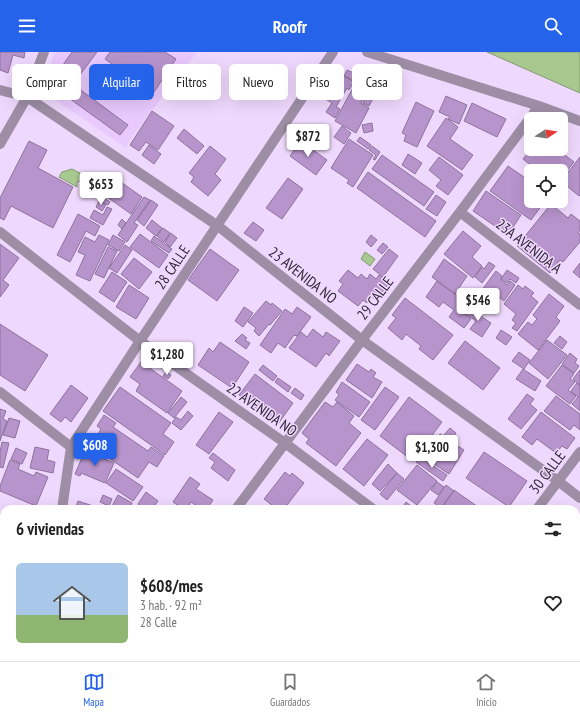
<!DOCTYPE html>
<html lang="es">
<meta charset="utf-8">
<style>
:root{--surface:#fff;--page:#f6f6f6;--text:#222;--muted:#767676;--line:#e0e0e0;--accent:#2563eb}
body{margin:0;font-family:"PT Sans Narrow",sans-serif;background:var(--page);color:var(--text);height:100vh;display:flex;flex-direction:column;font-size:15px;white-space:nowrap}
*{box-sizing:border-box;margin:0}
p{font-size:13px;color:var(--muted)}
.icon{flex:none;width:22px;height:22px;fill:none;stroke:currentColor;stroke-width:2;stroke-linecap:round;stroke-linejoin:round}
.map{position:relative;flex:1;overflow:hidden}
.drawer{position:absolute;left:0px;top:453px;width:580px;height:156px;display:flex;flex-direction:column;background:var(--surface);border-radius:12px 12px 0 0;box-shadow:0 4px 16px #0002}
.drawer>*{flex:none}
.hud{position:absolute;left:12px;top:12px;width:556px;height:36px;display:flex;gap:8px}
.needle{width:26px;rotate:78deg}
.fabs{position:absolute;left:524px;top:60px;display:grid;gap:8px}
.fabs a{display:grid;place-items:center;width:44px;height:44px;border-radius:6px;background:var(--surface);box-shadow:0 4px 16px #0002;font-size:20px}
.price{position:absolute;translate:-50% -34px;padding:0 9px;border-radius:4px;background:#fff;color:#222;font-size:13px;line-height:26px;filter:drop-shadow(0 1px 2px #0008)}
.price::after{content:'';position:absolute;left:50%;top:24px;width:12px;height:9px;margin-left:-6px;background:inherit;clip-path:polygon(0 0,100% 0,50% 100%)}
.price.current{background:var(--accent);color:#fff}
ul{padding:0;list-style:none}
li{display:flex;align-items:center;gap:12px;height:100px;padding:0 16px}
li+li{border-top:1px solid var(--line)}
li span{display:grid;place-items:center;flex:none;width:112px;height:80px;border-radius:6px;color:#555}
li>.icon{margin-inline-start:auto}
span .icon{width:48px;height:48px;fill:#fffc;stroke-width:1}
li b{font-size:17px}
h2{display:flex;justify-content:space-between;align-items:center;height:48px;padding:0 16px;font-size:17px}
.chip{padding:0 14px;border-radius:6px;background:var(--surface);box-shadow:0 4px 16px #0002;font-size:14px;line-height:36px}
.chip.current{background:var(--accent);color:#fff}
header{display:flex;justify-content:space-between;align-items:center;height:52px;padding:0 16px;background:var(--accent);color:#fff;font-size:18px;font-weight:800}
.tabs{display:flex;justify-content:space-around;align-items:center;height:56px;border-top:1px solid var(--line);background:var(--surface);font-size:11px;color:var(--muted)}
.tabs a{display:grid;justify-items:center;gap:2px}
.tabs .current{color:var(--accent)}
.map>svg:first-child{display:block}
.built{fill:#eac9fe}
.water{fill:#a7c98f;stroke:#849976}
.building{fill:#b894cc;stroke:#8e739d}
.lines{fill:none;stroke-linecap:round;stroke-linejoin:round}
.minor{stroke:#9d8ea6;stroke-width:10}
.labels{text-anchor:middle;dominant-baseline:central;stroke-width:3;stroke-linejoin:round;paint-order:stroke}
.street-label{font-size:15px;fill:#34293b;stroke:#efd8fd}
</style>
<header><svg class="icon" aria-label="menu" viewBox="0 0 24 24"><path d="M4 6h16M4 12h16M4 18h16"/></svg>Roofr<svg class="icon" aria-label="search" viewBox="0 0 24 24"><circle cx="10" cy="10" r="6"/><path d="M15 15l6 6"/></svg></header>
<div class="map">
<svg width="580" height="609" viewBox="0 0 580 609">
<rect width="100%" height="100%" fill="#efd8fd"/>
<!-- built -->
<path class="built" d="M55,0H197L130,87L126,96L41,38Z"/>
<!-- water -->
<path class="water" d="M487,0H580V41Z
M72,117L80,121L81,129L77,130V135L59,125L62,120Z
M365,200L375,207L370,214L361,207Z"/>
<!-- building -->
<path class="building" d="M0,0H25L24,6L13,3L8,21L0,18Z
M72,0H97L65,43L49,33Z
M110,0H165L176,7L154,40L105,7Z
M347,18L358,23L355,29L344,24Z
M338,21L354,30L349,38L347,36L336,55L340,57L335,66L326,60L332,51L319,43L328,28L335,31L336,29L333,28Z
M360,23L373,30L361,51L369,56L356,81L335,69Z
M372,32L379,35L369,54L363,51Z
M74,33L128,73L120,83L66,44Z
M446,44L467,53L459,72L448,67L450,65L439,60Z
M416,50L434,59L417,95L404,89L406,83L402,81Z
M472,51L506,67L497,85L464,69Z
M152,59L174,74L158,98L146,90L139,99L130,93Z
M446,66L458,75L450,87L473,103L462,118L427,94Z
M372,71L373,79L364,81L362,73Z
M342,74L351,81L344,92L334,85Z
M184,77L204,94L197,102L177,86Z
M360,85L371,93L368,97L357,89Z
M349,87L373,103L353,135L347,131L349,128L331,116Z
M29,89L47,98L38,116L73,135L53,176L11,154L4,168L0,166V146Z
M301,89L327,108L316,123L290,104Z
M149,93L161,102L154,112L142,103Z
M210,94L226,107L215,122L221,128L208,144L191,130L194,125L189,121Z
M372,94L380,100L375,108L373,107L376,103L369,98Z
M531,97H557L574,110L561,126V119H538L523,107Z
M408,102L422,111L415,122L402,113Z
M382,103L434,140L424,154L372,117Z
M439,105L463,123L448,143L436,134L441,128L429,118Z
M580,105V143L579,144L561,129Z
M508,114L531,130V149H545L531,168L490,139Z
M368,120L436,169L425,185L357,136Z
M288,126L303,137L282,167L266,156Z
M118,128L142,145L131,162L107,145Z
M486,139L521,163L508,183L473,159Z
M436,143L446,150L437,164L426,157Z
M102,145L110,150L108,153L100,149Z
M144,145L150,148L134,171L138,173L127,190L118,183Z
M151,148L158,153L144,174L137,168Z
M99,149L106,153L102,159L96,155Z
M551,152L568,166L571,162L580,169V178L578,181L580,182V190L563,210L560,208L550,221L517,194Z
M107,155L112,157L103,173L90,166L94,158L103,163Z
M78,162L100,174L95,184L86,179L70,210L57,203Z
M122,167L126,171L122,177L118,173Z
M152,168L162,176L156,184L146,176Z
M253,170L264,178L256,189L244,181Z
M163,176L170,181L164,190L157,184Z
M463,179L481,194L472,205L482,214L473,226L444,202Z
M171,181L177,186L170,195L165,190Z
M140,182L168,203L159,216L130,195Z
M99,183L109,188L90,229L76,223L85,203L78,200L85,185L95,190Z
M113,183L125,190L119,199L108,193Z
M371,183L377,188L371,195L366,190Z
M154,184L172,197L169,201L151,189Z
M383,191L388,195L382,202L377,198Z
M0,192L19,206L3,228L9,233L0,245Z
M125,193L132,198L117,221L109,216Z
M108,195L117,199L104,226L95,222Z
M210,197L239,218L217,249L188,228Z
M389,197L398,204L383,225L373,217Z
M134,206L152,220L139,237L121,222Z
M444,207L467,224L455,242L432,225Z
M489,210L495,214L482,231L475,225L482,215L484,217Z
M580,211V226L573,220Z
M348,218L358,226L361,222L367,227L370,222L376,227L379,223L389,231L376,248L372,245L367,251L363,248L358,254L338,239L343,232L339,229Z
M507,218L519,226L516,231L510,227L507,231L501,227Z
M496,219L502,224L501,228L507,233L510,229L515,233L504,249L499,245L493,252L479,242Z
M112,220L127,230L114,250L99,240Z
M437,229L467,251L461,259L471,267L464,276L449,265L454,258L443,250L439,255L426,245Z
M129,233L149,246L136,267L116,255Z
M518,233L523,237L525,234L534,241L531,244L538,250L517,279L512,276L516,271L512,268L516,262L504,252Z
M549,242L564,254L556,265L560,269L538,298L518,282L528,270L532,273L537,267L533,263Z
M405,246L453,283L433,308L419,297L421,294L406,282L402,288L388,276L396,266L392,263Z
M266,249L271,253L272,251L282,259L270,273L269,272L259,284L254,279L256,276L248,270Z
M244,255L253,261L243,275L235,269Z
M297,255L311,265L297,284L294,283L285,296L278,291L271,301L260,293L285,257L292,262Z
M467,255L491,271L482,285L470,277L476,269L463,260Z
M0,272L48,303L25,339L0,323Z
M313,277L323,285L326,280L340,289L329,304L326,301L316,315L289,296L301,280L307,285Z
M501,278L512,285L506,293L496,286Z
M242,282L247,286L245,288L250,291L246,297L235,289Z
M560,284L567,290L562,297L554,291Z
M547,288L567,303L548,327L529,311Z
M465,289L500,316L483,338L448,311Z
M220,290L249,310L232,336L198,313L209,296L213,300Z
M519,300L530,308L524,317L512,309Z
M570,301L577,307L575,311L579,314L574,321L562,312Z
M141,310L182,339L167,361L136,339L140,332L130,325Z
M357,312L369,320L371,317L376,321L373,325L382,330L372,346L346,328Z
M263,313L277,324L273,329L259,318Z
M562,313L574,322L570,327L575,330L568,338L576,344L570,352L546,334Z
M523,317L541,329L535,339L516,327Z
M580,318V333L573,327Z
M166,320L171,323L168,327L163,324Z
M255,322L293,351L278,372L239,343Z
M278,326L291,335L288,340L275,330Z
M342,330L370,350L359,365L335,348L339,343L336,340Z
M577,331L580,334V359L572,352L578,345L571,339Z
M71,333L88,346L71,370L65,365L61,370L50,362Z
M120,335L171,371L163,382L174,390L165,403L103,359Z
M385,335L399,345L375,378L361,368Z
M295,336L304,343L301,348L291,341Z
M527,342L534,347L530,352L537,358L521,377L508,367Z
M556,344L580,362V378L574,373L570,378L544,359Z
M181,345L187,350L174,366L168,361Z
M409,345L442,370L413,409L380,384Z
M325,350L333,355L337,350L354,364L349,371L361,381L336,414L306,391L309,387L302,381Z
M0,357L6,359L3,367L7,369L0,389Z
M188,359L193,364L181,378L172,371L176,365L181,368Z
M219,360L233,370L209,402L196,393Z
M541,360L575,386L567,397L562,394L556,401L537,387L532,393L522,385Z
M104,363L116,371L113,375L148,399L151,395L164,404L157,415L149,410L138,426L97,398L103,389L97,384L101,377L97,374Z
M9,366L20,369L15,386L3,383Z
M450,376L456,381L451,388L444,383Z
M440,382L464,398L449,422L425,406Z
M367,387L388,403L364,434L343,417Z
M2,390L9,391L3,416L0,415V400Z
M35,395L49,398L47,408L55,410L53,421L30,416Z
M16,396L27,401L22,412L11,407Z
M85,399L114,411L105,431L81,421L80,424L75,422Z
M484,400L527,429L509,455L466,426Z
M213,401L235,418L228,429L211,416L215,410L209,406Z
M420,405L447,423L443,429L416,410Z
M10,408L20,412L18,417L34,424L36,420L48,425L36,454L0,439V434Z
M388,412L397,421L380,439L372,432Z
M417,413L437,429L417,453L397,438Z
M116,417L143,435L133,449L106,431Z
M285,420L290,424L292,421L304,431L284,457H277L264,447Z
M397,421L404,427L387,448L380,442Z
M190,425L200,432L196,437L213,448L207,457H201L191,450L187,457H183L173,450Z
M437,430L444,435L438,443L431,438Z
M446,433L454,439L441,456L434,451Z
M454,438L478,455L477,457H447L443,454Z
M146,440L158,449L152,457H138L140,454L138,452Z
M103,443L112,447L109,454L100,450Z
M118,443L132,451L130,455L133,457H116L112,454Z
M78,449L93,454L92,457H75Z
M406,450L415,457H401Z
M579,466L580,525L576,530V470Z
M4,549V570L0,568V557H1Z
M1,575L4,576V602L0,600Z
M370,605H399L396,609H370L368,608Z
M463,605H481L478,609H468Z
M501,605H520L517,609H506Z
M528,605H534L539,609H525Z"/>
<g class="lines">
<!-- minor -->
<path class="minor" d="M367,0L539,54L580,69
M0,38L27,45L218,174L362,288L558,429L580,446
M0,92L27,45L44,0
M460,160L580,253
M0,180L140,289L285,391L373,457
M0,340L71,395
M62,457L71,395L140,289L333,0
M236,457L362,288L460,160L539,54
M537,457L580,400
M0,470L4,472
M288,605L296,609
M569,605L575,609
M41,609V605
M420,609L423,605"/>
</g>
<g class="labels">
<!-- street labels -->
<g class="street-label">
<text transform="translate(529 194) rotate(38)">23A AVENIDA A</text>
<text transform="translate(172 215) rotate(-56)">28 CALLE</text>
<text transform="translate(303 223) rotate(38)">23 AVENIDA NO</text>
<text transform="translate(375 246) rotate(-53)">29 CALLE</text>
<text transform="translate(262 357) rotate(35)">22 AVENIDA NO</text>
<text transform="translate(547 420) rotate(-53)">30 CALLE</text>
</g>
</g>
</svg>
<div class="fabs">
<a><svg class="needle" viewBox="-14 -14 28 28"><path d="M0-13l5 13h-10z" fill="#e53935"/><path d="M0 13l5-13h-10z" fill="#767676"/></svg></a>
<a><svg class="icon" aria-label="locate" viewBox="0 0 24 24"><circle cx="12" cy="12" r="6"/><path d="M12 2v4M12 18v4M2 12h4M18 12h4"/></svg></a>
</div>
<b class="price" style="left:308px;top:106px">$872</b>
<b class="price" style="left:101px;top:154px">$653</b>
<b class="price" style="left:478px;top:270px">$546</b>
<b class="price" style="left:167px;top:324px">$1,280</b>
<b class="price current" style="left:95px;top:415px">$608</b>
<b class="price" style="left:432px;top:417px">$1,300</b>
<div class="hud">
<a class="chip">Comprar</a>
<a class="chip current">Alquilar</a>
<a class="chip">Filtros</a>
<a class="chip">Nuevo</a>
<a class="chip">Piso</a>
<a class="chip">Casa</a>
</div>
<section class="drawer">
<h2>6 viviendas<svg class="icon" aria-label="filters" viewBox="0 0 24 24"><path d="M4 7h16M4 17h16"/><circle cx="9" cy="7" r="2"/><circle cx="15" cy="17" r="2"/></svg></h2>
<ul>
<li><span style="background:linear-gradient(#a9c7e8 65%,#8fb573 0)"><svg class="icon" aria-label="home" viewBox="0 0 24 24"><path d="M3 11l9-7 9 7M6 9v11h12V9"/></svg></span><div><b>$608/mes</b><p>3 hab. · 92 m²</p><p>28 Calle</p></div><svg class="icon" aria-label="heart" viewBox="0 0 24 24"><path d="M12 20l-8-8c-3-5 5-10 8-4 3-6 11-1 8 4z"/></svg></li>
</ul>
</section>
</div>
<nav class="tabs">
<a class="current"><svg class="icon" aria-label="map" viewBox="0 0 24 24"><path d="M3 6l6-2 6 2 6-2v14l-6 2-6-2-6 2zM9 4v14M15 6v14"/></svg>Mapa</a>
<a><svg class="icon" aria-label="saved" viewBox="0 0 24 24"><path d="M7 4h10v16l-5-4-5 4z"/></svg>Guardados</a>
<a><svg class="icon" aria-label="home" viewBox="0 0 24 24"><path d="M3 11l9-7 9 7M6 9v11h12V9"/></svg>Inicio</a>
</nav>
